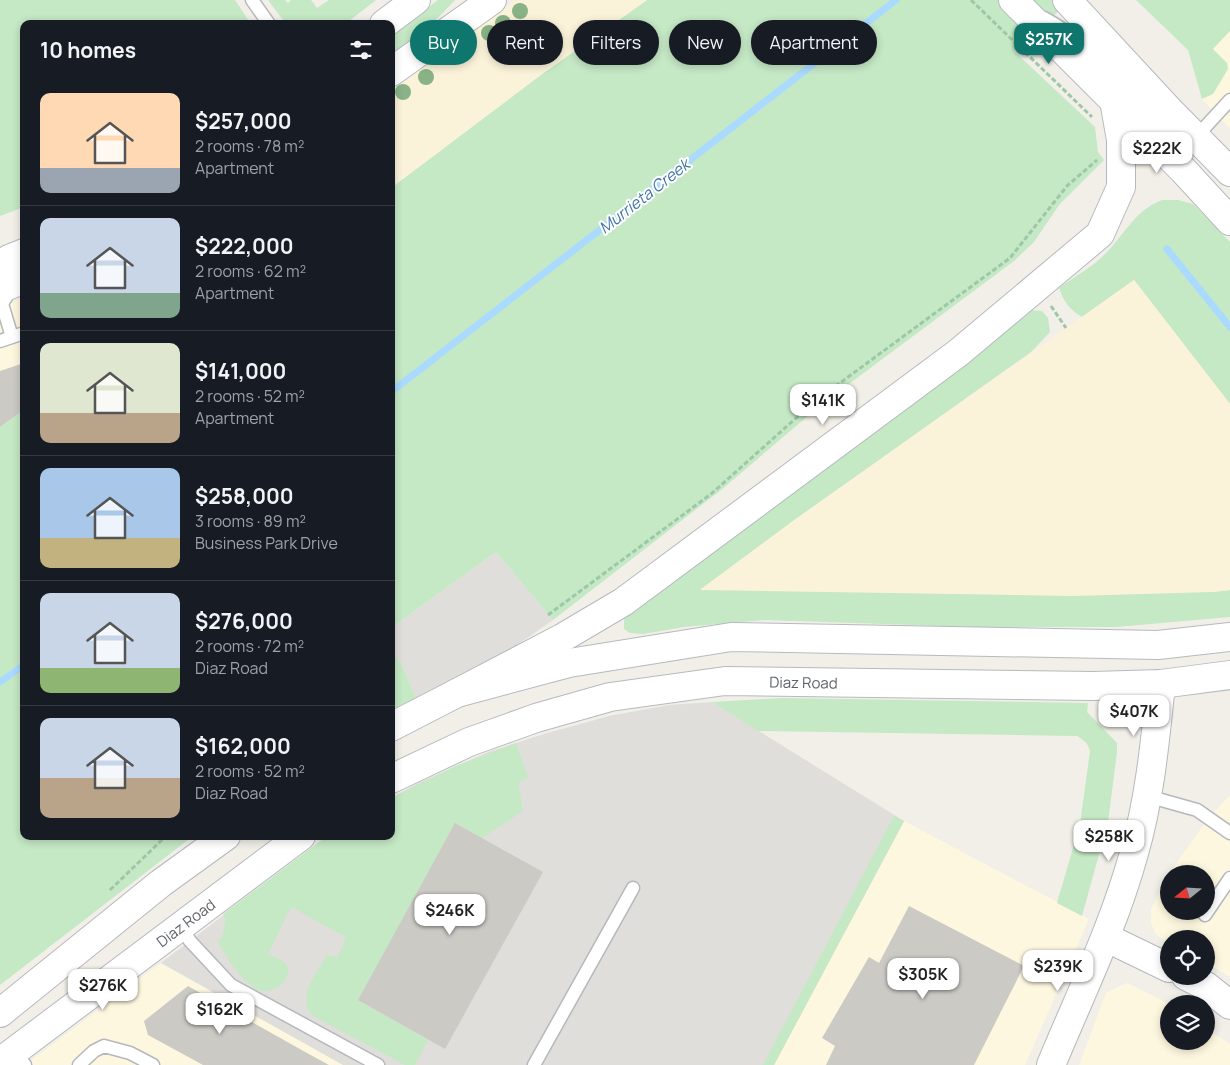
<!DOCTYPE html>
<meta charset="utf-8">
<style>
:root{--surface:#171b24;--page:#20242c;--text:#f1f3f6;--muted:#9ea1a6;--line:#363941;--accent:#0f766e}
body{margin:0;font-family:Manrope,sans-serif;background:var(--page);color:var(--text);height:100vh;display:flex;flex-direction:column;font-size:19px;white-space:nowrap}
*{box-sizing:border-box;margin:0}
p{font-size:16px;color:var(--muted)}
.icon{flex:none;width:28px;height:28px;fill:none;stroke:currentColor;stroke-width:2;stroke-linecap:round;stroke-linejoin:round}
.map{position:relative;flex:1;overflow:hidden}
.details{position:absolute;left:20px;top:20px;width:375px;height:820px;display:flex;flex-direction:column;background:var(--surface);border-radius:10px;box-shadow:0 2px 8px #0003}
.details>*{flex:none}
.hud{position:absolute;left:410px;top:20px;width:475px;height:45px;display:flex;gap:10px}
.needle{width:32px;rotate:252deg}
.controls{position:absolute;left:1160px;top:865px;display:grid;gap:10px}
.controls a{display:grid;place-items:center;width:55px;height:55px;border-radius:50%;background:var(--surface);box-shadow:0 2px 8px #0003;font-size:25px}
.price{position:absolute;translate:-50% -42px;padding:0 11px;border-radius:10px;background:#fff;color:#222;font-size:16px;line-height:32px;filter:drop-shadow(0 1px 2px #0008)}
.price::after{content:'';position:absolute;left:50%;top:30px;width:15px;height:11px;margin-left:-8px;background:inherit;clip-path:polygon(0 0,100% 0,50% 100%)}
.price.current{background:var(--accent);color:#fff}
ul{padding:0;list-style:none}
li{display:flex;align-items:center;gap:15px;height:125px;padding:0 20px}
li+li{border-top:1px solid var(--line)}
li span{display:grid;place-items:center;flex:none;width:140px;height:100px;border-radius:10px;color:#555}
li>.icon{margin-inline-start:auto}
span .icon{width:60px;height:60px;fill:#fffc;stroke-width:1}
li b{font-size:21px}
h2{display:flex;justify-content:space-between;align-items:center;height:60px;padding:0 20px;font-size:21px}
.chip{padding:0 18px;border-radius:22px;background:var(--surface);box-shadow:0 2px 8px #0003;font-size:18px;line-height:45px}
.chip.current{background:var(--accent);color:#fff}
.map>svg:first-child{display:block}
.commercial{fill:#fef7e0}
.industrial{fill:#e0deda}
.green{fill:#c5e8c5}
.sand{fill:#fbf3d9}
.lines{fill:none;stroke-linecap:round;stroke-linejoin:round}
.stream{stroke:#aadaff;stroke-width:7}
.building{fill:#cccac5}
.service-casing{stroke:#b5b8bc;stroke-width:15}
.tertiary-casing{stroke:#b5b8bc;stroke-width:30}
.secondary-casing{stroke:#b6babf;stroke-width:30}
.path{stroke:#9cc7a9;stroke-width:3;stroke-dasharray:5 2.5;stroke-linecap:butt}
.service{stroke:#fff;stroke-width:12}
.tertiary{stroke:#fff;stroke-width:28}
.secondary{stroke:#fff;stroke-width:28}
.tree{fill:#89b387}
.labels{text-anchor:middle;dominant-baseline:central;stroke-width:4;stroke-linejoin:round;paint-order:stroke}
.street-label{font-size:15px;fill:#5f6368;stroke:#fff}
.water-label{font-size:16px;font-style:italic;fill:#4174aa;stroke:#fff}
</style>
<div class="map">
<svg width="1230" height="1065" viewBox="0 0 1230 1065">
<rect width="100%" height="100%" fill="#f1efe8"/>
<!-- commercial -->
<path class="commercial" d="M1230,8V129L1202,99L1188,50Z
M24,297V430L0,447V305Z
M1230,795V977L1206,962V939H1169V944L1156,934L1151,923V909L1169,875V911H1206V874H1169L1207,820Z
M904,821L1089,919L1025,1065H774Z
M161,963L343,1065H25Z
M1127,983L1169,1004V1041H1206V1028L1230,1044V1065H1079L1106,993Z"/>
<!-- industrial -->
<path class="industrial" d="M496,552L553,620L488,665L416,699L402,665L391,649V628Z
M712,702L904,821L774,1065H343L161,963L327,836H391V798L418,783L488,752L544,734L609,716L669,705Z"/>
<!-- green -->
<path class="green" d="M0,0H235L251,24H24V207L0,216Z
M268,0H285L288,3L291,0H311L317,8L329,0H376L345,24H286Z
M438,0H455L428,28L391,55V36Z
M647,0H1071L1014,51L1095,127L1098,152L1104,160L1059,205L1034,242L1014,261L822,404L721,490L553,620L496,552L391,628V188L542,74Z
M1136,0H1230V31L1213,49L1227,63L1228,69L1213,94L1202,99L1188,50Z
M1162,200H1178L1193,204L1230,242V404L1134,280L1082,317C1070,310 1064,302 1059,288C1074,277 1093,267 1106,253C1126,233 1134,211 1162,200Z
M1030,310L1042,311L1048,318L1050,332L1031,352L793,521L701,589L1212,592L1230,590V617L1116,627H972L765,620L684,627L643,634L630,633L624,629V617Z
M24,410V836H193L0,985V427Z
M391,649L402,665L416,699L391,709Z
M782,698L1088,703L1087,712L1117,743V752L1108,822L1082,916L1057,903L1080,824L1090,751C1088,743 1084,740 1077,736L758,731L712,702Z
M516,743L528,778L518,783L523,811L482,838L456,823L358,1000L428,1040L415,1065H405L313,1016C295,998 317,973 327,955L338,957L346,937L291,907L268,954C273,956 281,959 285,963C297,975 273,998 257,989C239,980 228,958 217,941L222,938L226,920L223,914L327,836H391V798L456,766Z
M894,816L904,821L774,1065H763Z"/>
<!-- sand -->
<path class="sand" d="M516,0H647L542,74L391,188V91Z
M1134,280L1230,404V590L1212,592L1073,596L700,590L793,521Z"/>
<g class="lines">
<!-- stream -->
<path class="stream" d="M1167,249L1230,327
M391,392L896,0
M0,682L24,665"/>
</g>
<!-- building -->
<path class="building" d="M24,363V410L0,427V371Z
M455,823L543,872L445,1049L358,1000Z
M909,906L1024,966L974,1065H826L835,1046L822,1038L869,957L879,963Z
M188,986L307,1053L329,1065H203L148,1035L144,1021Z"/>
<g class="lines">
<defs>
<path id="service" d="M252,0L269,24
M1044,18C1099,47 1131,100 1178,139L1195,138L1230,100
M11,289L2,304L12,337
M0,341L24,333
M1147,796L1197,810L1230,833
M1205,915L1230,878
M180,925L190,941L231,985L378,1065
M14,1051L25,1065
M79,1065L94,1051L104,1046L130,1053L153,1065
M534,1065L633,888"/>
<path id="tertiary" d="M1107,938L1169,968
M1186,976L1206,986L1230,1005
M1051,1065C1080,995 1114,926 1134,853C1150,798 1155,741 1161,684"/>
<g id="secondary">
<path d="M1013,0L1184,171L1230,221"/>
<path d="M1067,0L1168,109L1230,172"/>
<path d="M384,24L416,0"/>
<path d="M391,72L492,0"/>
<path d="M0,266L9,259L24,253"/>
<path d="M0,289L24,279"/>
<path d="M457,693L562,638L623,602L958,353L1100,234L1121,187V140L1114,100"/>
<path d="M391,727L457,693L569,663L731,637L1158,645L1230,637"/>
<path id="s1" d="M391,779L469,742L536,718L610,697L725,681L1093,686L1161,684L1230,675"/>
<path d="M0,1013L161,883L226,836"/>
<path id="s2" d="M0,1062L301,836"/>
</g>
</defs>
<!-- service casing -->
<use href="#service" class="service-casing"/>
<!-- tertiary casing -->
<use href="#tertiary" class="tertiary-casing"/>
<!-- secondary casing -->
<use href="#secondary" class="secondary-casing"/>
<!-- path -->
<path class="path" d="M971,0L1092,117
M1051,306L1066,328
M548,615L711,494L814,402L1010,258L1067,186L1097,160
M110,890L166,836"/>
<!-- service -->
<use href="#service" class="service"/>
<!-- tertiary -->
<use href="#tertiary" class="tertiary"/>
<!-- secondary -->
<use href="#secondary" class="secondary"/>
</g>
<!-- trees -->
<g class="tree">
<circle cx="520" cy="11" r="8"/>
<circle cx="503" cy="23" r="8"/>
<circle cx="489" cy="33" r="8"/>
<circle cx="462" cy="51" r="8"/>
<circle cx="426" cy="77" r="8"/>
<circle cx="403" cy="92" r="8"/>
</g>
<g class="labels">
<!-- street labels -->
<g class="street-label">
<text stroke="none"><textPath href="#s1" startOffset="429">Diaz Road</textPath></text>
<text stroke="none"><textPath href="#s2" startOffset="232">Diaz Road</textPath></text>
</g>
<!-- water labels -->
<g class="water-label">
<text transform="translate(644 196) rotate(-38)">Murrieta Creek</text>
</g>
</g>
</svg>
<div class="controls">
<a><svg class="needle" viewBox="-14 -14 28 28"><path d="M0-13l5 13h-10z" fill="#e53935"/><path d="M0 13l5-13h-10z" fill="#9ea1a6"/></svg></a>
<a><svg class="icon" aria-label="locate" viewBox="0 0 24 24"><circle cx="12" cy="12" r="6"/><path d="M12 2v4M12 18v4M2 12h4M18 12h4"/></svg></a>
<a><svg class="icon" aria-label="layers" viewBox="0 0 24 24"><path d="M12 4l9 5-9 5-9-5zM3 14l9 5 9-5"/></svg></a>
</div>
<b class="price current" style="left:1049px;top:65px">$257K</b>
<b class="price" style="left:1157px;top:174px">$222K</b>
<b class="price" style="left:823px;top:426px">$141K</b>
<b class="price" style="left:1134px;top:737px">$407K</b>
<b class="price" style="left:1109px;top:862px">$258K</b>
<b class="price" style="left:450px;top:936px">$246K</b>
<b class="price" style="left:1058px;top:992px">$239K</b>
<b class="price" style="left:923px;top:1000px">$305K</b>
<b class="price" style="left:103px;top:1011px">$276K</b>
<b class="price" style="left:220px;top:1035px">$162K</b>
<div class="hud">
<a class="chip current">Buy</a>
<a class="chip">Rent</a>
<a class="chip">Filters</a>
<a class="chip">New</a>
<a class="chip">Apartment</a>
</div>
<section class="details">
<h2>10 homes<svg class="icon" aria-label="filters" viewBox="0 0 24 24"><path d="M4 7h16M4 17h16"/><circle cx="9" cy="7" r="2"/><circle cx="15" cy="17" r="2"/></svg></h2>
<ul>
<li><span style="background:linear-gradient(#ffd9b3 75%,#9aa5b1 0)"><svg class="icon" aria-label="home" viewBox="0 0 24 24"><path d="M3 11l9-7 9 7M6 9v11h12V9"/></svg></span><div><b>$257,000</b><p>2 rooms · 78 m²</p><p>Apartment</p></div></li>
<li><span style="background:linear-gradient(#c9d6e8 75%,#7fa58c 0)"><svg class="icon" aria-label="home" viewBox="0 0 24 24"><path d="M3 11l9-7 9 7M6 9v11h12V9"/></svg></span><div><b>$222,000</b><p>2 rooms · 62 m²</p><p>Apartment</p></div></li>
<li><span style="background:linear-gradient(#dfe7d0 70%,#b9a48a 0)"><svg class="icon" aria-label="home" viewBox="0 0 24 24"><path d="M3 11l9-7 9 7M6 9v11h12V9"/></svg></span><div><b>$141,000</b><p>2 rooms · 52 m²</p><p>Apartment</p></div></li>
<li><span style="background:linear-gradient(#a9c7e8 70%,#c2b280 0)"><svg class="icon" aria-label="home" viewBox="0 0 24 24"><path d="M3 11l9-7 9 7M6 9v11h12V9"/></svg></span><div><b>$258,000</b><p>3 rooms · 89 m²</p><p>Business Park Drive</p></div></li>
<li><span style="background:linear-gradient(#c9d6e8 75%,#8fb573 0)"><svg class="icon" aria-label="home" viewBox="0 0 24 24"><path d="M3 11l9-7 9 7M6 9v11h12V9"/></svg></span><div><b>$276,000</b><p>2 rooms · 72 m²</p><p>Diaz Road</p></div></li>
<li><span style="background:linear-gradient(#c9d6e8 60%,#b9a48a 0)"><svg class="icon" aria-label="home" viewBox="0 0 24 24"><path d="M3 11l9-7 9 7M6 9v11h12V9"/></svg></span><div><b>$162,000</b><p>2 rooms · 52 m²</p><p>Diaz Road</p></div></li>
</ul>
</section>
</div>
